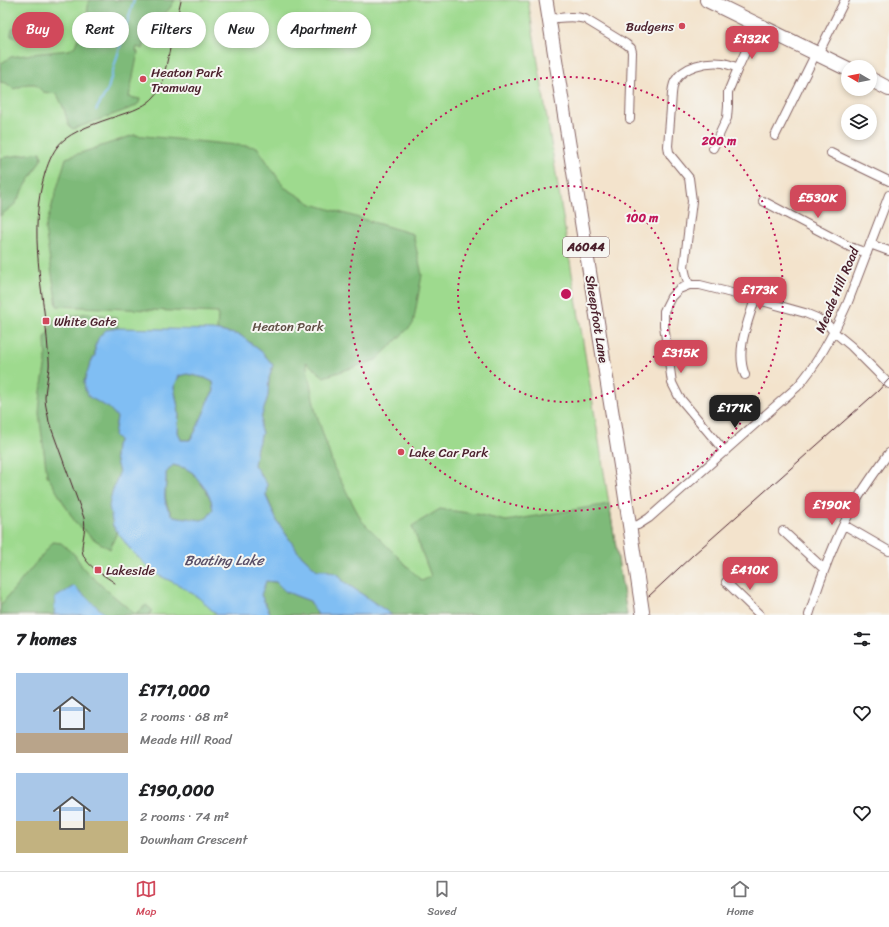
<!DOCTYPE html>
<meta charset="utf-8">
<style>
:root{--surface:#fff;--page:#f6f6f6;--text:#202124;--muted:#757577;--line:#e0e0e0;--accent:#d1495b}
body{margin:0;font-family:Sriracha,sans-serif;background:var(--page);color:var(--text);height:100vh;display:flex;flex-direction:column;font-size:15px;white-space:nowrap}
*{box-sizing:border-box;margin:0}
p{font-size:13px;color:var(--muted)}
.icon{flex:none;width:22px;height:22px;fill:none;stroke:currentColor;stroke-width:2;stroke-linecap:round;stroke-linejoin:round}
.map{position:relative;height:615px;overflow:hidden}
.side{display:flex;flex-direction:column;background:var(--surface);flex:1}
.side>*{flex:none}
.banner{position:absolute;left:12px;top:12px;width:400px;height:36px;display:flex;gap:8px}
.needle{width:26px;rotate:280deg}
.fabs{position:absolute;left:841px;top:60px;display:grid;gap:8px}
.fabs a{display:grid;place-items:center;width:36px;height:36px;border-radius:50%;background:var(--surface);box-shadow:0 2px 6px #0003;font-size:20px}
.price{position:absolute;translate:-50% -34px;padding:0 9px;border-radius:8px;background:var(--accent);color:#fff;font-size:13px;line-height:26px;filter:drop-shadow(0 1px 2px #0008)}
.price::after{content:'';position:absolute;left:50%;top:24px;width:12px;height:9px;margin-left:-6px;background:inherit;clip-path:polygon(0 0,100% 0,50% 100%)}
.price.active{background:#222;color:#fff}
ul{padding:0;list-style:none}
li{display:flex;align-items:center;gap:12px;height:100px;padding:0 16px}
li span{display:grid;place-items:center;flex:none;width:112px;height:80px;border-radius:0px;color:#555}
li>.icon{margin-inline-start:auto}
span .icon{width:48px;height:48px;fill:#fffc;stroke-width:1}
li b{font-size:17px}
h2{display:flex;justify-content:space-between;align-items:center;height:48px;padding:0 16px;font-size:17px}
.tag{padding:0 14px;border-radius:18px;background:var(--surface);box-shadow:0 2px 6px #0003;font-size:14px;line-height:36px}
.tag.active{background:var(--accent);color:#fff}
.dock{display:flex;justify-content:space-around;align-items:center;height:56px;border-top:1px solid var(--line);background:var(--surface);font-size:11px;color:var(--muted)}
.dock a{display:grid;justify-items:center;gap:2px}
.dock .active{color:var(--accent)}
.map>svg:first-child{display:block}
.green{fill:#9eda8e;stroke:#747c5c}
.forest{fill:#7eba79;stroke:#646c52}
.water{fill:#80bef3;stroke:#656e8f;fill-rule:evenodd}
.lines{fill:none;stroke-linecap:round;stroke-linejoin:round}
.stream{stroke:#80bef3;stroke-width:2}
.minor-casing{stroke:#856463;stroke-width:10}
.primary-casing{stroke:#856463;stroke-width:15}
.trunk-casing{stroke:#856463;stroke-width:16}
.minor{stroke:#fff;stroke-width:8}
.primary{stroke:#fff;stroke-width:13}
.trunk{stroke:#fff;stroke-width:14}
.tram{stroke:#4a1f2b;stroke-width:1}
.ring{fill:none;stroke:#c2185b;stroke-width:2;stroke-dasharray:2 4}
.poi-dot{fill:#d1495b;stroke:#f6f6f2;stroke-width:1.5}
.labels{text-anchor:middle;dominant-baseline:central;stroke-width:4;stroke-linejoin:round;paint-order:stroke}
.shield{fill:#f6f6f2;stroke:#7e6067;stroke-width:1}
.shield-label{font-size:12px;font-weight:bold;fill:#4a1f2b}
.poi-label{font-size:13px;fill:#4a1f2b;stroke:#f6f6f2;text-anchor:start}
.street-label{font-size:13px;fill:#4a1f2b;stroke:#f6f6f2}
.park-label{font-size:13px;fill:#5f4e44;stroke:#f6f6f2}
.water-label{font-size:14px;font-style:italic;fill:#5a4f67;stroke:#f6f6f2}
.centre{fill:#c2185b;stroke:#f6f6f2;stroke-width:2}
.ring-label{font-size:12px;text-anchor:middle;font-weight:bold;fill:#c2185b;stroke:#f6f6f2;stroke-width:4;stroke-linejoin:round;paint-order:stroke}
</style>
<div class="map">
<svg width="889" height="615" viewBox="0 0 889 615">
<rect width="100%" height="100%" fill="#f6f6f2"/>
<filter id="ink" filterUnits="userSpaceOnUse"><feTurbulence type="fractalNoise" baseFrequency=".025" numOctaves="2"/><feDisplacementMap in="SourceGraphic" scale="8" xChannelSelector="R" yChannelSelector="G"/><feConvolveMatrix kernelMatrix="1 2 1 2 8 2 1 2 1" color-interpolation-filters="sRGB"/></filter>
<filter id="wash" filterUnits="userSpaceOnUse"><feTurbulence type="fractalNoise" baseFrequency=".012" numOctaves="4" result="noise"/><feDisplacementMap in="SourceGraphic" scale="16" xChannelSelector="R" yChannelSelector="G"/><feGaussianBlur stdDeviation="0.9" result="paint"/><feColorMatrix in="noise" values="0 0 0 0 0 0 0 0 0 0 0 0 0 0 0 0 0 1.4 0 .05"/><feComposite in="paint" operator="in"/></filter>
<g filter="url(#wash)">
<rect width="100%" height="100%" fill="#f3e3cc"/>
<!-- green -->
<path class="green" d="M0,0H528L627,615H0Z"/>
<!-- forest -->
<path class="forest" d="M89,0H175L170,8L148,31L143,49L137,47L136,51L138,52L129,97L140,99L139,103L134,107L73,129L69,126L64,109L57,94L43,92L35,84H27L14,89L6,83L0,82V64L11,57L32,54L69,50L75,46L87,15Z
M27,21C35,22 42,26 39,35C35,38 34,43 29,44C25,44 24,43 22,41C19,39 15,38 11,36C10,26 19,24 27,21Z
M134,135L257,147L284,187L312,204L413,234L422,275L413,324L376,360L324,377L306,362L315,409L334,468L362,521L422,581L431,576L412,526L440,509L476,514L506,521L609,504L627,615H392L343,581L339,575L326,570H317L298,552L277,521L266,495L267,484L254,465L257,447L262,433L260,428L262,415L268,396L269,378L273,365L262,352L240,335L217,331L218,313L57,306L45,229L66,158Z
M41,152L42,158L15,204L0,216V158Z
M87,313L116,317L118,328L106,330L95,346V355L90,364L84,382L118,417L116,423L119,440L116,446L115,457L119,473L112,492L113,526L117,532L110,549L95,540L75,522L47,475L39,413L41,391L46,361L45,338L54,320Z
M187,374L205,378L213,382L214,391L207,402L205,410L195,432L189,440H181L178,433L179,413L174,387L179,376Z
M172,465L185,468L193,473L206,490L211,500L213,510L207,518L201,521L173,516C161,498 167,492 166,473Z
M53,542L61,543L75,555L83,568L102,586L135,614L146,605L152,610L149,615H0V606Z
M265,581L276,582L285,591L294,595L310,601L318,615H271L261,595Z"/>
<!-- water -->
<path class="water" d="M118,328L213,330L240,335L262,352L273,365L269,378L268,396L262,415L260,428L262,433L257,447L254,465L267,484L266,496L277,521L298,552L317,570H326L339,575L343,581L392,615H318L310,601L294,595L285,591L276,582L266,581L261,595L271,615H217L199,598L181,586L154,573L129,548L113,526L109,506L112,492L119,473L115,457L116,445L119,440L114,435L117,417L109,408L89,397L85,390L84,382L90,364L95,355V346L99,337L106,330ZM187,374L205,378L213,382L214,391L207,402L205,410L195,432L190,440H181L178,432L179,413L174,387L179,376ZM173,465L185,468L193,473L206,490L211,500L213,510L207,518L201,520L173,516C170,512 167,508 166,504C163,494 167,483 166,473Z
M74,586L106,615H54L55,598Z"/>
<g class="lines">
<!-- stream -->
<path class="stream" d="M96,110L108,89L114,67L134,0"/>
</g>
</g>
<g filter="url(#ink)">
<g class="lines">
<defs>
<path id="minor" d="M549,19C561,18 573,15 585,19L626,44L631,48L632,52L630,119
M818,54L845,0
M738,68L749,44
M775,136L816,53
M831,153L889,181
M763,201L850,247L867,253
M870,244L889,251
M689,285L686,276L684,267L692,201L689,178L671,156L669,152L668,146C669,133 670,121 671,108C672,100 671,88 675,81C684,66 706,61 723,63C728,64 733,66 738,68L728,92V106L727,118L713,148
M745,375C735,351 748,322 755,299
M725,452L679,397L672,383L664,325V311L671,297L679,289L689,285H700L755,299L805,313L817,318L828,325L834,332L851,346L889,384
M844,525L889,551
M630,526L638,525L649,518L797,387C818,364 835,331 848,302L889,195
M783,531L824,569
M726,582L760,615
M809,615C820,580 832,545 850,512C861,491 875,472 889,453"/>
<path id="primary" d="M546,0L622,475L643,615"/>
<path id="trunk" d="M707,0L848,69
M870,79L889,89"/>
</defs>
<!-- minor casing -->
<use href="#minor" class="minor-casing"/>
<!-- primary casing -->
<use href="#primary" class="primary-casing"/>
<!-- trunk casing -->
<use href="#trunk" class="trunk-casing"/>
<!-- minor -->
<use href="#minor" class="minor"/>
<!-- primary -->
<use href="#primary" class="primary"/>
<!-- trunk -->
<use href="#trunk" class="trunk"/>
<!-- tram -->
<path class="tram" d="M115,583C103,574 81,564 82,547C83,537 86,528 84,518L49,422C48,414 45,406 45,398C45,390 47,382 48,374C50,366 49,358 48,350C44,290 27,233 45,173C49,161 54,147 65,139C81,127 106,120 126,113C135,110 147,105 154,97C158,93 160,88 162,84L181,0
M649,596L693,555L878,391L889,379"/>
</g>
</g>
<!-- distance rings -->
<g class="ring">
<circle cx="566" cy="294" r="108"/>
<circle cx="566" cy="294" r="217"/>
</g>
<!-- markers -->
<g class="poi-dot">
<circle cx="682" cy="26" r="4"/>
<circle cx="143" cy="79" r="4"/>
<rect x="42" y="317" width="8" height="8" rx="2"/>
<circle cx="401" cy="452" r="4"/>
<rect x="94" y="566" width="8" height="8" rx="2"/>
</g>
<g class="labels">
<!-- shield labels -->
<rect class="shield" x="563" y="237" width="46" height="20" rx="3"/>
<g class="shield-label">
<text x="586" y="247">A6044</text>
</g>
<!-- poi labels -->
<g class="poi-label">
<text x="674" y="26" text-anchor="end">Budgens</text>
<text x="151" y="72">Heaton Park<tspan x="151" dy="15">Tramway</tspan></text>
<text x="54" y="321">White Gate</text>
<text x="409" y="452">Lake Car Park</text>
<text x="106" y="570">Lakeside</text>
</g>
<!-- street labels -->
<g class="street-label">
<text transform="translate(837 290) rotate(-67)">Meade Hill Road</text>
<text transform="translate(597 319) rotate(81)">Sheepfoot Lane</text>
</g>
<!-- park labels -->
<g class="park-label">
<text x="288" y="326">Heaton Park</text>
</g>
<!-- water labels -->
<g class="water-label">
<text x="224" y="560">Boating Lake</text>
</g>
</g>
<circle cx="566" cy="294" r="6" class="centre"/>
<g class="ring-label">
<text x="719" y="145">200 m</text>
<text x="642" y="222">100 m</text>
</g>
</svg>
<div class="fabs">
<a><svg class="needle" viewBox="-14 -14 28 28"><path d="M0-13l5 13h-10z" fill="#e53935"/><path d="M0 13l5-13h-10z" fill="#757577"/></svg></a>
<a><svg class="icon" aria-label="layers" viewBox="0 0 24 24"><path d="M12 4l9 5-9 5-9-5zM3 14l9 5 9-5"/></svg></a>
</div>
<b class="price" style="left:752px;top:60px">£132K</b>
<b class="price" style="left:818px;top:219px">£530K</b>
<b class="price" style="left:760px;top:311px">£173K</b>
<b class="price" style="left:681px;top:374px">£315K</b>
<b class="price active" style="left:735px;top:429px">£171K</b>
<b class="price" style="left:832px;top:526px">£190K</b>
<b class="price" style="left:750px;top:591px">£410K</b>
<div class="banner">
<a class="tag active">Buy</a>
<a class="tag">Rent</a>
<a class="tag">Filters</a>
<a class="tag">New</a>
<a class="tag">Apartment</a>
</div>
</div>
<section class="side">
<h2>7 homes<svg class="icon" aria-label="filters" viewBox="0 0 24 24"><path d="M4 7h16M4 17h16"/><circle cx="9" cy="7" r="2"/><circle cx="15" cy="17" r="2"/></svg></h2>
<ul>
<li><span style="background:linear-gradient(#a9c7e8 75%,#b9a48a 0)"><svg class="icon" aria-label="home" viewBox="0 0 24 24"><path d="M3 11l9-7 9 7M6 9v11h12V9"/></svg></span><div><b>£171,000</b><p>2 rooms · 68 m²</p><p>Meade Hill Road</p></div><svg class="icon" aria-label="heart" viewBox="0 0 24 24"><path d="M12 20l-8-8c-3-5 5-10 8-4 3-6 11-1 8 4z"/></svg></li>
<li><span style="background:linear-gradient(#a9c7e8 60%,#c2b280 0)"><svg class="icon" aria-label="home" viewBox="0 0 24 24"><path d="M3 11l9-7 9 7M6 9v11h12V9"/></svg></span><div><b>£190,000</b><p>2 rooms · 74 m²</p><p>Downham Crescent</p></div><svg class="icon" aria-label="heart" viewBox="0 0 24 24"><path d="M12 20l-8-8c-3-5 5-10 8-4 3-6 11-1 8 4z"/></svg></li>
</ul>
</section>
<nav class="dock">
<a class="active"><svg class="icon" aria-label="map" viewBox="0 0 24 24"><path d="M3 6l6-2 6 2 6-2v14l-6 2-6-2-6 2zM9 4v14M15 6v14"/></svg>Map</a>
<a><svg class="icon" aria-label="saved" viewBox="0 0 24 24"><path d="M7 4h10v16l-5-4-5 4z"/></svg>Saved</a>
<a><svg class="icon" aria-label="home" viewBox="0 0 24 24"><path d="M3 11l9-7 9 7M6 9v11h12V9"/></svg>Home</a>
</nav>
